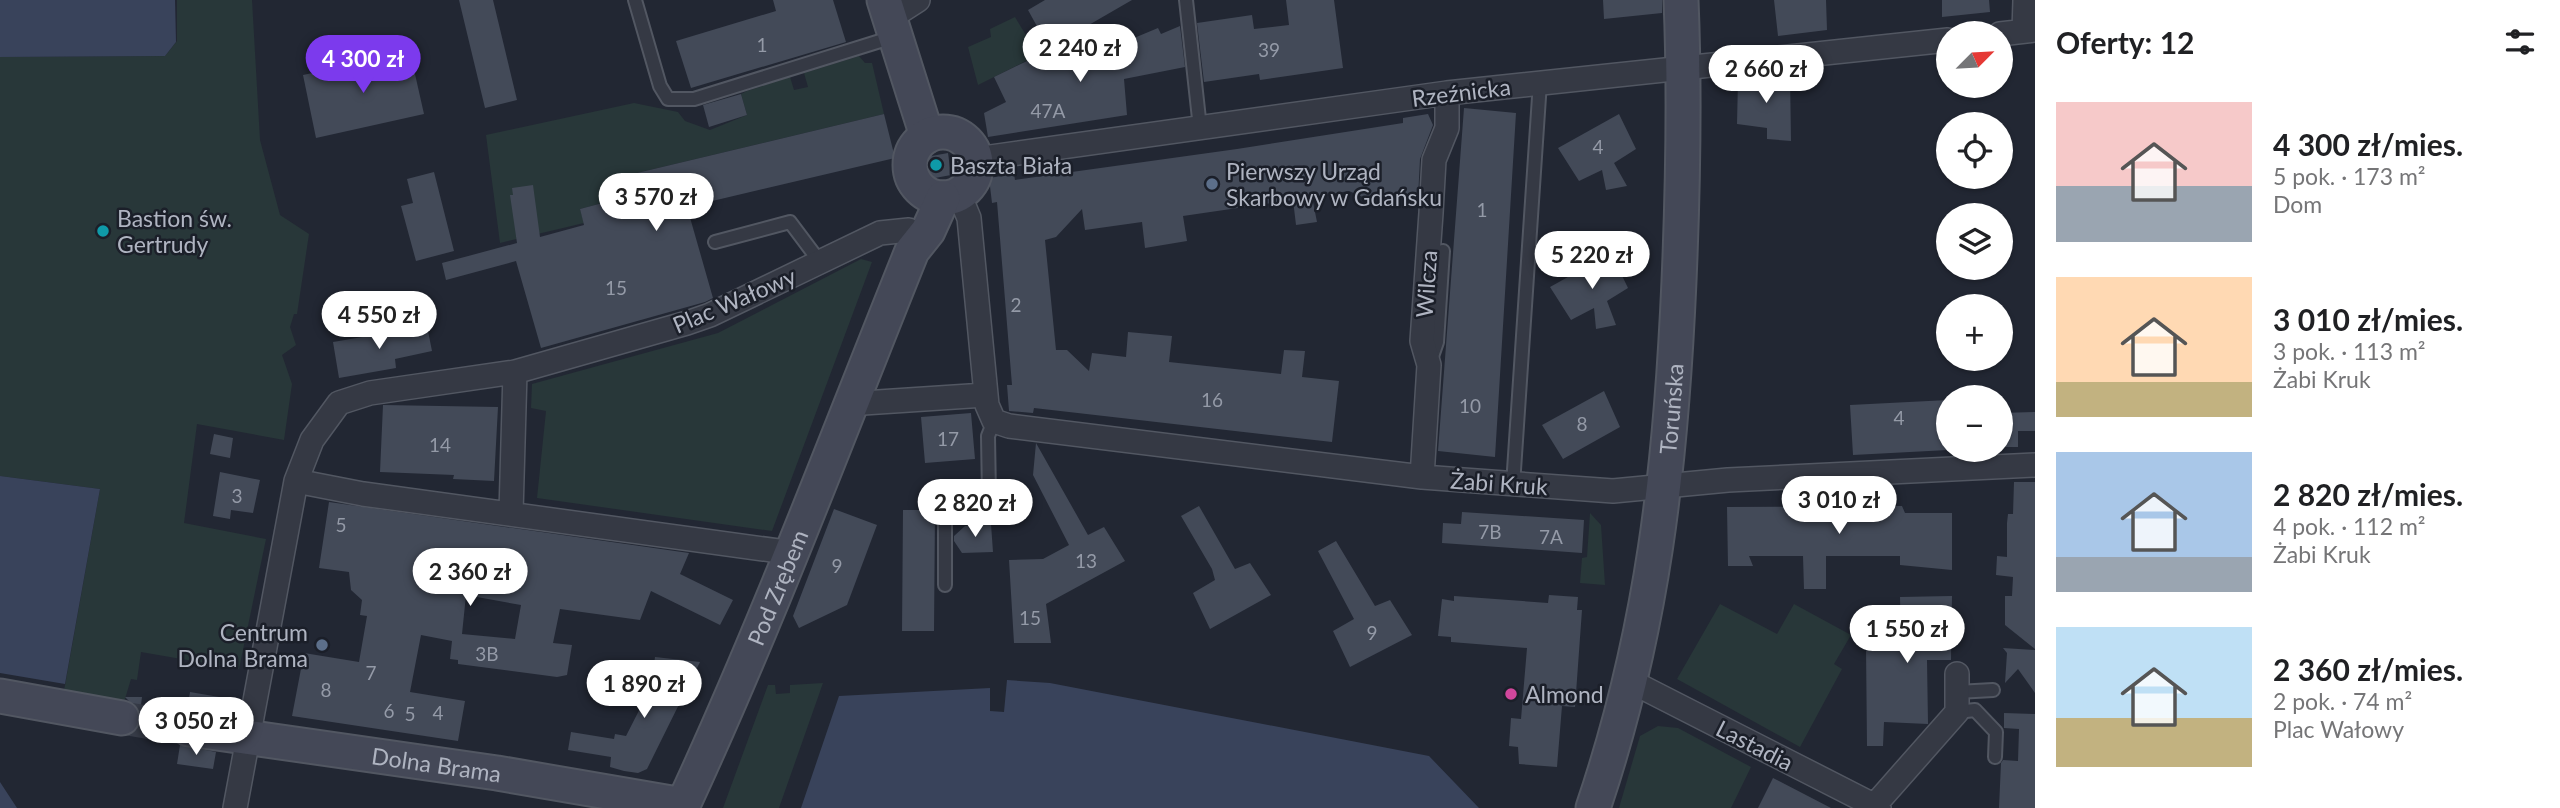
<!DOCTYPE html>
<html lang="pl">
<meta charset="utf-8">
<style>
:root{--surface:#fff;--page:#f6f6f6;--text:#202124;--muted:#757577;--accent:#7c3aed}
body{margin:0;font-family:Lato,sans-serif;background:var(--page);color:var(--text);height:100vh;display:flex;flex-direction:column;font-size:26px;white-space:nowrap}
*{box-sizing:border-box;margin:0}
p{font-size:23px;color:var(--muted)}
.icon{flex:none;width:38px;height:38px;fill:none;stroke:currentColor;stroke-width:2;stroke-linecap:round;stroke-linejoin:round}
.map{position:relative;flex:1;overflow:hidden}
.side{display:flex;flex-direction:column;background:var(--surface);width:525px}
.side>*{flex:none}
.needle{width:46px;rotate:66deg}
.fabs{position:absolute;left:1936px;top:21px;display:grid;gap:14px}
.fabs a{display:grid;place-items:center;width:77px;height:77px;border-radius:50%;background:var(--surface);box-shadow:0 2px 5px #0004;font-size:35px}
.price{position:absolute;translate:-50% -60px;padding:0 16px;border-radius:24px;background:#fff;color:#222;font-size:23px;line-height:46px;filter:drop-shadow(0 2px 4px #0008)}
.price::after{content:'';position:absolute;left:50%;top:42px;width:21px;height:16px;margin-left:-10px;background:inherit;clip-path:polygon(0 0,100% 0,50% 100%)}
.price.on{background:var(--accent);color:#fff}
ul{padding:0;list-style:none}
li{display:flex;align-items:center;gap:21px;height:175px;padding:0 21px}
li span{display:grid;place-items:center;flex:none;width:196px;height:140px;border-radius:0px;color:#555}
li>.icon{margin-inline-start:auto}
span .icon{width:84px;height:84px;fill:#fffc;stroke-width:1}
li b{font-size:30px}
h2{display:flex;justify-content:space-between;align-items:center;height:84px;padding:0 21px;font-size:30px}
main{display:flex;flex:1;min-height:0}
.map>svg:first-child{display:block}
.green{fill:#283739}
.water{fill:#39435b}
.building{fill:#434a58;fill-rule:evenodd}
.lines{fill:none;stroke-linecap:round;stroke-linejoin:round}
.secondary-tunnel{stroke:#373c48;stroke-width:33;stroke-dasharray:33 17;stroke-linecap:butt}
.lane-casing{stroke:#525762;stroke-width:16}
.street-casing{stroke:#525762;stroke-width:26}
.secondary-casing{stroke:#525762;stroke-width:37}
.lane{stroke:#353944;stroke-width:12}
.street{stroke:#353944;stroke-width:23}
.secondary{stroke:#444857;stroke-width:33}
.culture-dot{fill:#0f9aa8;stroke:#1b1f29;stroke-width:2.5}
.service-dot{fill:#5c6f8a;stroke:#1b1f29;stroke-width:2.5}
.hotel-dot{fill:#d1479c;stroke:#1b1f29;stroke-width:2.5}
.labels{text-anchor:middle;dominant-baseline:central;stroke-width:5;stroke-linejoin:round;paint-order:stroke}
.number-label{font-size:19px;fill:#949aa7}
.street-label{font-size:23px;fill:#afb4c1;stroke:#1b1f29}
.poi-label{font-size:23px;fill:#afb4c1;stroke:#1b1f29;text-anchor:start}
</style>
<main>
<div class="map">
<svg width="2035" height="808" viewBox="0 0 2035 808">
<rect width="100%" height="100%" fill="#222733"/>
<!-- green -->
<path class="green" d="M177,0H252L260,140L280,215L309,234L297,314H294L290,327L296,345L282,355L292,384L284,440L197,424L184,523L266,539L239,669L141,652L137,680L131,679L124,702L64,691L100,489L0,476V57L165,56L177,41Z
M1015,17L1038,55L978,85L968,47L991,37L990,29Z
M859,56L865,63H872L884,114L637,173L621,213L614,215L610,201L580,209L584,223L500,243L486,135L634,103L678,112L685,121L710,130L747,115L741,94L747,91L790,77L794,90L808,87L804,73Z
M861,259L872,262L772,531L537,498L546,411L531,408L532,384L718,333Z
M1590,513L1601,525L1605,585L1580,583L1582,558L1587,557Z
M1720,604L1777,634L1794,604L1851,635L1834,664L1842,669L1800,747L1677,679Z
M823,683L779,808H723L768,685H775L776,694L790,693V685Z
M1658,726L1678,728L1751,767L1731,808H1619L1640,736Z"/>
<!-- water -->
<path class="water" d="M0,0H175L176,42L165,56L0,57Z
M0,476L100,489L65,684L0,673Z
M1007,680L1050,683L1429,756L1479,808H801L839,696L990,688V711L1004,712Z
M0,782L17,808H0Z"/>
<!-- building -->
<path class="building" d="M459,0H493L517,100L485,108Z
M773,0H833L846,42L691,88L676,41L776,11Z
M1045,0H1132L1049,48L1028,10Z
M1286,0H1334L1343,68L1260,80L1259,74L1204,82L1197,23L1252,15L1254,29L1289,25Z
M1603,0H1662V13L1604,19Z
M1774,0H1826L1827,30L1778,36Z
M1942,0H1989L1990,12L1942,17Z
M1180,26L1185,67L1124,79L1127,115L988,137L984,113L1006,102L994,77L1027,61L1122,43L1158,28L1161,34Z
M410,52L424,114L316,138L303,75Z
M1790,75L1791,141L1767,139V128L1737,124L1738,80Z
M741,94L747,115L709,127L703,105Z
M1464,108L1516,113L1495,457L1438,451Z
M884,114L895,158L687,207L713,298L705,302L541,348L516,261L446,280L442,263L517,243L510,195H513L512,188L533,185L540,237L584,225L580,209L610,201L615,217L645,208L637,173Z
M1428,114L1433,125L1420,159L1418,198L1363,197L1349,191L1312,197L1317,222L1296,225L1293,200L1183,216L1187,241L1145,248L1142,222L1085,230L1082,209L1056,237L1045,240L1056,350H1067L1089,371L1092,353L1126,357L1128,332L1172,336L1169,362L1281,374L1284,350L1305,351L1302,377L1339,381L1332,442L1034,408L1033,413L1009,411L1007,385H1012L997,202L992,203L989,178L1014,174L1015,180L1237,149L1403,123V118Z
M1619,114L1636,149L1614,163L1627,186L1606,190L1602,170L1579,181L1558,148Z
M948,153L951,175L935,178L926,174L922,165L926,157Z
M434,172L454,251L416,261L401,206L413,203L407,179Z
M1611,253L1628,288L1607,301L1616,325L1596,329L1594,308L1571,320L1550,287Z
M427,326L432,351L395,359L396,368L339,378L333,342Z
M1604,391L1620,427L1563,459L1542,425Z
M1948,400V450L1853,455L1850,405Z
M383,405L498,407L494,481L453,479L454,475L380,472Z
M2035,412V431H2018V447H2000V413Z
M971,413L975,459L925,463L921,417Z
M214,434L233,438L230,458L210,454Z
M1036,443L1088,535L1104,527L1125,561L1046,604L1051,643H1014L1009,560L1043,559L1069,545L1033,475Z
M220,472L260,480L253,513L231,510L230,519L213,516Z
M2014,482H2035V649L2005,625V596H2012L2013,577L1996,575L1997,556L2007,557V523L2008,514H2013Z
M329,502L689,553L680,574L733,600L720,625L651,591L640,620L560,609L553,643L572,645L567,675L557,677L458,664V660L450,659L452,641L421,635L410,692L465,701L458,741L292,716L304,653L359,662L367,616L360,615L362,600L351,590L349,572L319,568ZM466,595L521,605L515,639L462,634Z
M1199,506L1235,569L1250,563L1271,595L1210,629L1193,593L1215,580L1212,569L1181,516Z
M1902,506L1905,513H1952V570L1900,565V556H1826V589H1804L1803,556H1749L1753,566H1728L1727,507Z
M834,509L877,525L847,605L799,628L793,616Z
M903,510H935L934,631H902Z
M1462,512L1584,520L1582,553L1442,543L1443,523L1461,524Z
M991,524L993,552L962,553L954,541V536L965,526Z
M1336,541L1375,606L1390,600L1412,635L1350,667L1333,631L1354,619L1318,551Z
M1549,595L1578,597L1577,610H1582L1575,707L1562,706L1557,767L1519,764L1518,747L1509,746L1511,718L1521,719L1527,648L1451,642V637L1438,636L1442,599L1454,601V596L1548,603Z
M1952,596L1951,660H1927L1928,724L1884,722L1883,746H1867L1866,647H1901L1900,597Z
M2003,648L2035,650V693L2018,669L2005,683L2007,653Z
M655,657L700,662L647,769L638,773L624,771L610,767L611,757L568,750L571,732L614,739L615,734L626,736L651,687Z
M190,692L225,698L222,714L187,710Z
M125,697H142L141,705L180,713L170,727L176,742L130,735L141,722L140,712Z
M2004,713L2035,714V808H1999L2001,763L2003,760L2018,761L2019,729L2004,728Z
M180,745L216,752L213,769L177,764Z
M1773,778L1831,808H1758Z"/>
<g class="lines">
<!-- secondary-tunnel -->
<path class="secondary-tunnel" d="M122,718L189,729"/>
<defs>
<path id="lane" d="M635,0L660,86L668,99H694L893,37
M1186,0L1200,128
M715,242L790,222L820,262
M1430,362L1437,342L1443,251
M1513,485L1540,82
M945,585V498L989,496L988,436L994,421
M1957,692L1993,690
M1957,712L1975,710L1996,732L1995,757"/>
<path id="street" d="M890,18L918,0
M2024,31L2025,0
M2000,34L2035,30
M976,159L1447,93L1948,40
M959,194L969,218L987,405L994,421L1009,426L1422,477L1613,491L1728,480L2035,465
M848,404L985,395
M1422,477L1429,365L1422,341L1431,213L1434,160L1447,128V93
M296,481L363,494L793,553
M511,513L515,372
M1632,682L1879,808
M1874,806L1957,712V674
M235,808L296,481L312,440L339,403L370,393L515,372L687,323L710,315L880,233L909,230"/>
<g id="secondary">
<path d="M884,0L927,136"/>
<circle cx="943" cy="165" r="33"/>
<path d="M0,696L122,718"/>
<path id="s1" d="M189,729L497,773L683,805C767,624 837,437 912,251L928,231L943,198"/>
<path id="s2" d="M1593,808C1653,631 1671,466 1679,281C1683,187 1685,94 1681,0"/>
</g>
</defs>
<!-- lane casing -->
<use href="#lane" class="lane-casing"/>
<!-- street casing -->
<use href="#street" class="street-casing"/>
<!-- secondary casing -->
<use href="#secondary" class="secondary-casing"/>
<!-- lane -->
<use href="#lane" class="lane"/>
<!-- street -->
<use href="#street" class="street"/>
<!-- secondary -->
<use href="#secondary" class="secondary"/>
</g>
<!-- markers -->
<g class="culture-dot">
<circle cx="936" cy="165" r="7"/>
<circle cx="103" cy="231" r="7"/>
</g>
<g class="service-dot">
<circle cx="1212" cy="184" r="7"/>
<circle cx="322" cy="645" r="7"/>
</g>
<circle class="hotel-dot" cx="1511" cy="694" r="7"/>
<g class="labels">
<!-- number labels -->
<g class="number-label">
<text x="762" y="44">1</text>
<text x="1269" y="49">39</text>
<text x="1048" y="110">47A</text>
<text x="1598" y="146">4</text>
<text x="1482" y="209">1</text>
<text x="616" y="287">15</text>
<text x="1016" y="304">2</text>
<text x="1212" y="399">16</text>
<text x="1470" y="405">10</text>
<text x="1899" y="417">4</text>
<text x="1582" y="423">8</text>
<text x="948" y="438">17</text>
<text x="440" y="444">14</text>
<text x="237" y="495">3</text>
<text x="341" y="524">5</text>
<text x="1490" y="531">7B</text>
<text x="1551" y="536">7A</text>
<text x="1086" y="560">13</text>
<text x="837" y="565">9</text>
<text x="1030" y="617">15</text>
<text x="1372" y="632">9</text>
<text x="487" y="653">3B</text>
<text x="371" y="672">7</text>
<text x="326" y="689">8</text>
<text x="389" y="710">6</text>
<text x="438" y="712">4</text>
<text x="410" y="713">5</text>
</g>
<!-- street labels -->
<g class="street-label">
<text transform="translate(1461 92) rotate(-7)">Rzeźnicka</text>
<text transform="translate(1426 284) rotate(-86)">Wilcza</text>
<text transform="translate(734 300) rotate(-23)">Plac Wałowy</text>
<text stroke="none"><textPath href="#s2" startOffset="408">Toruńska</textPath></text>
<text transform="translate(1499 483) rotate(4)">Żabi Kruk</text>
<text stroke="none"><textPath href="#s1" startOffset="737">Pod Zrębem</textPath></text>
<text transform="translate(1755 745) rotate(27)">Lastadia</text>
<text stroke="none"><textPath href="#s1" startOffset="250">Dolna Brama</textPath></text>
</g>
<!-- poi labels -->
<g class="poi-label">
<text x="950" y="165">Baszta Biała</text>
<text x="1226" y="171">Pierwszy Urząd<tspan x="1226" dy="26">Skarbowy w Gdańsku</tspan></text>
<text x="117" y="218">Bastion św.<tspan x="117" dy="26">Gertrudy</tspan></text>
<text x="308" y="632" text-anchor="end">Centrum<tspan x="308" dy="26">Dolna Brama</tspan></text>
<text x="1525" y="694">Almond</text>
</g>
</g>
</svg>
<div class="fabs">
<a><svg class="needle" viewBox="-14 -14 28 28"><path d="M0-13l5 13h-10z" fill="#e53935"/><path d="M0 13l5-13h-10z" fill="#757577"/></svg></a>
<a><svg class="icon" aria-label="locate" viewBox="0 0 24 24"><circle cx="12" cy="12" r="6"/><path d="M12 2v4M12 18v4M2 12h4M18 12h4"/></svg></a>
<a><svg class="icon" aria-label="layers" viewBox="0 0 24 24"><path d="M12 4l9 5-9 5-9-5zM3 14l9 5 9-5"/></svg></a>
<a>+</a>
<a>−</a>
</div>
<b class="price" style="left:1080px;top:84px">2 240 zł</b>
<b class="price on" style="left:363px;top:95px">4 300 zł</b>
<b class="price" style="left:1766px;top:105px">2 660 zł</b>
<b class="price" style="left:656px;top:233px">3 570 zł</b>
<b class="price" style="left:1592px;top:291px">5 220 zł</b>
<b class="price" style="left:379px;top:351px">4 550 zł</b>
<b class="price" style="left:1839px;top:536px">3 010 zł</b>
<b class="price" style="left:975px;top:539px">2 820 zł</b>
<b class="price" style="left:470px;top:608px">2 360 zł</b>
<b class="price" style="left:1907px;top:665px">1 550 zł</b>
<b class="price" style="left:644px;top:720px">1 890 zł</b>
<b class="price" style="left:196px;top:757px">3 050 zł</b>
</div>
<section class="side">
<h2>Oferty: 12<svg class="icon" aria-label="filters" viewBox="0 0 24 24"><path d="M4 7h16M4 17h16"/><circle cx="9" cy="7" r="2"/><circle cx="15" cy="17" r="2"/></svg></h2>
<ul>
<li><span style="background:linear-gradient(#f6c9c9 60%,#9aa5b1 0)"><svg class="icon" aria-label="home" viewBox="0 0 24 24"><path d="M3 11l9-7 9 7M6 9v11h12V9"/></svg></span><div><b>4 300 zł/mies.</b><p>5 pok. · 173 m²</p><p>Dom</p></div></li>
<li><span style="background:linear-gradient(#ffd9b3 75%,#c2b280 0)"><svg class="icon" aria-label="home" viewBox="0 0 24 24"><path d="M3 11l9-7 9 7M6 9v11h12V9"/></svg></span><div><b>3 010 zł/mies.</b><p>3 pok. · 113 m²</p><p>Żabi Kruk</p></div></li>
<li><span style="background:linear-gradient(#a9c7e8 75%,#9aa5b1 0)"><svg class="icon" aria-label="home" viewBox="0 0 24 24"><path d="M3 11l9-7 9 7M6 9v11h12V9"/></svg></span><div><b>2 820 zł/mies.</b><p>4 pok. · 112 m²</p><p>Żabi Kruk</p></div></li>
<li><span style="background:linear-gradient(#bfe0f5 65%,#c2b280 0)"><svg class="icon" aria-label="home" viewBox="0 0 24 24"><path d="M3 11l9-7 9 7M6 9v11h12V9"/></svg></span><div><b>2 360 zł/mies.</b><p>2 pok. · 74 m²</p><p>Plac Wałowy</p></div></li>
</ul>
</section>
</main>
